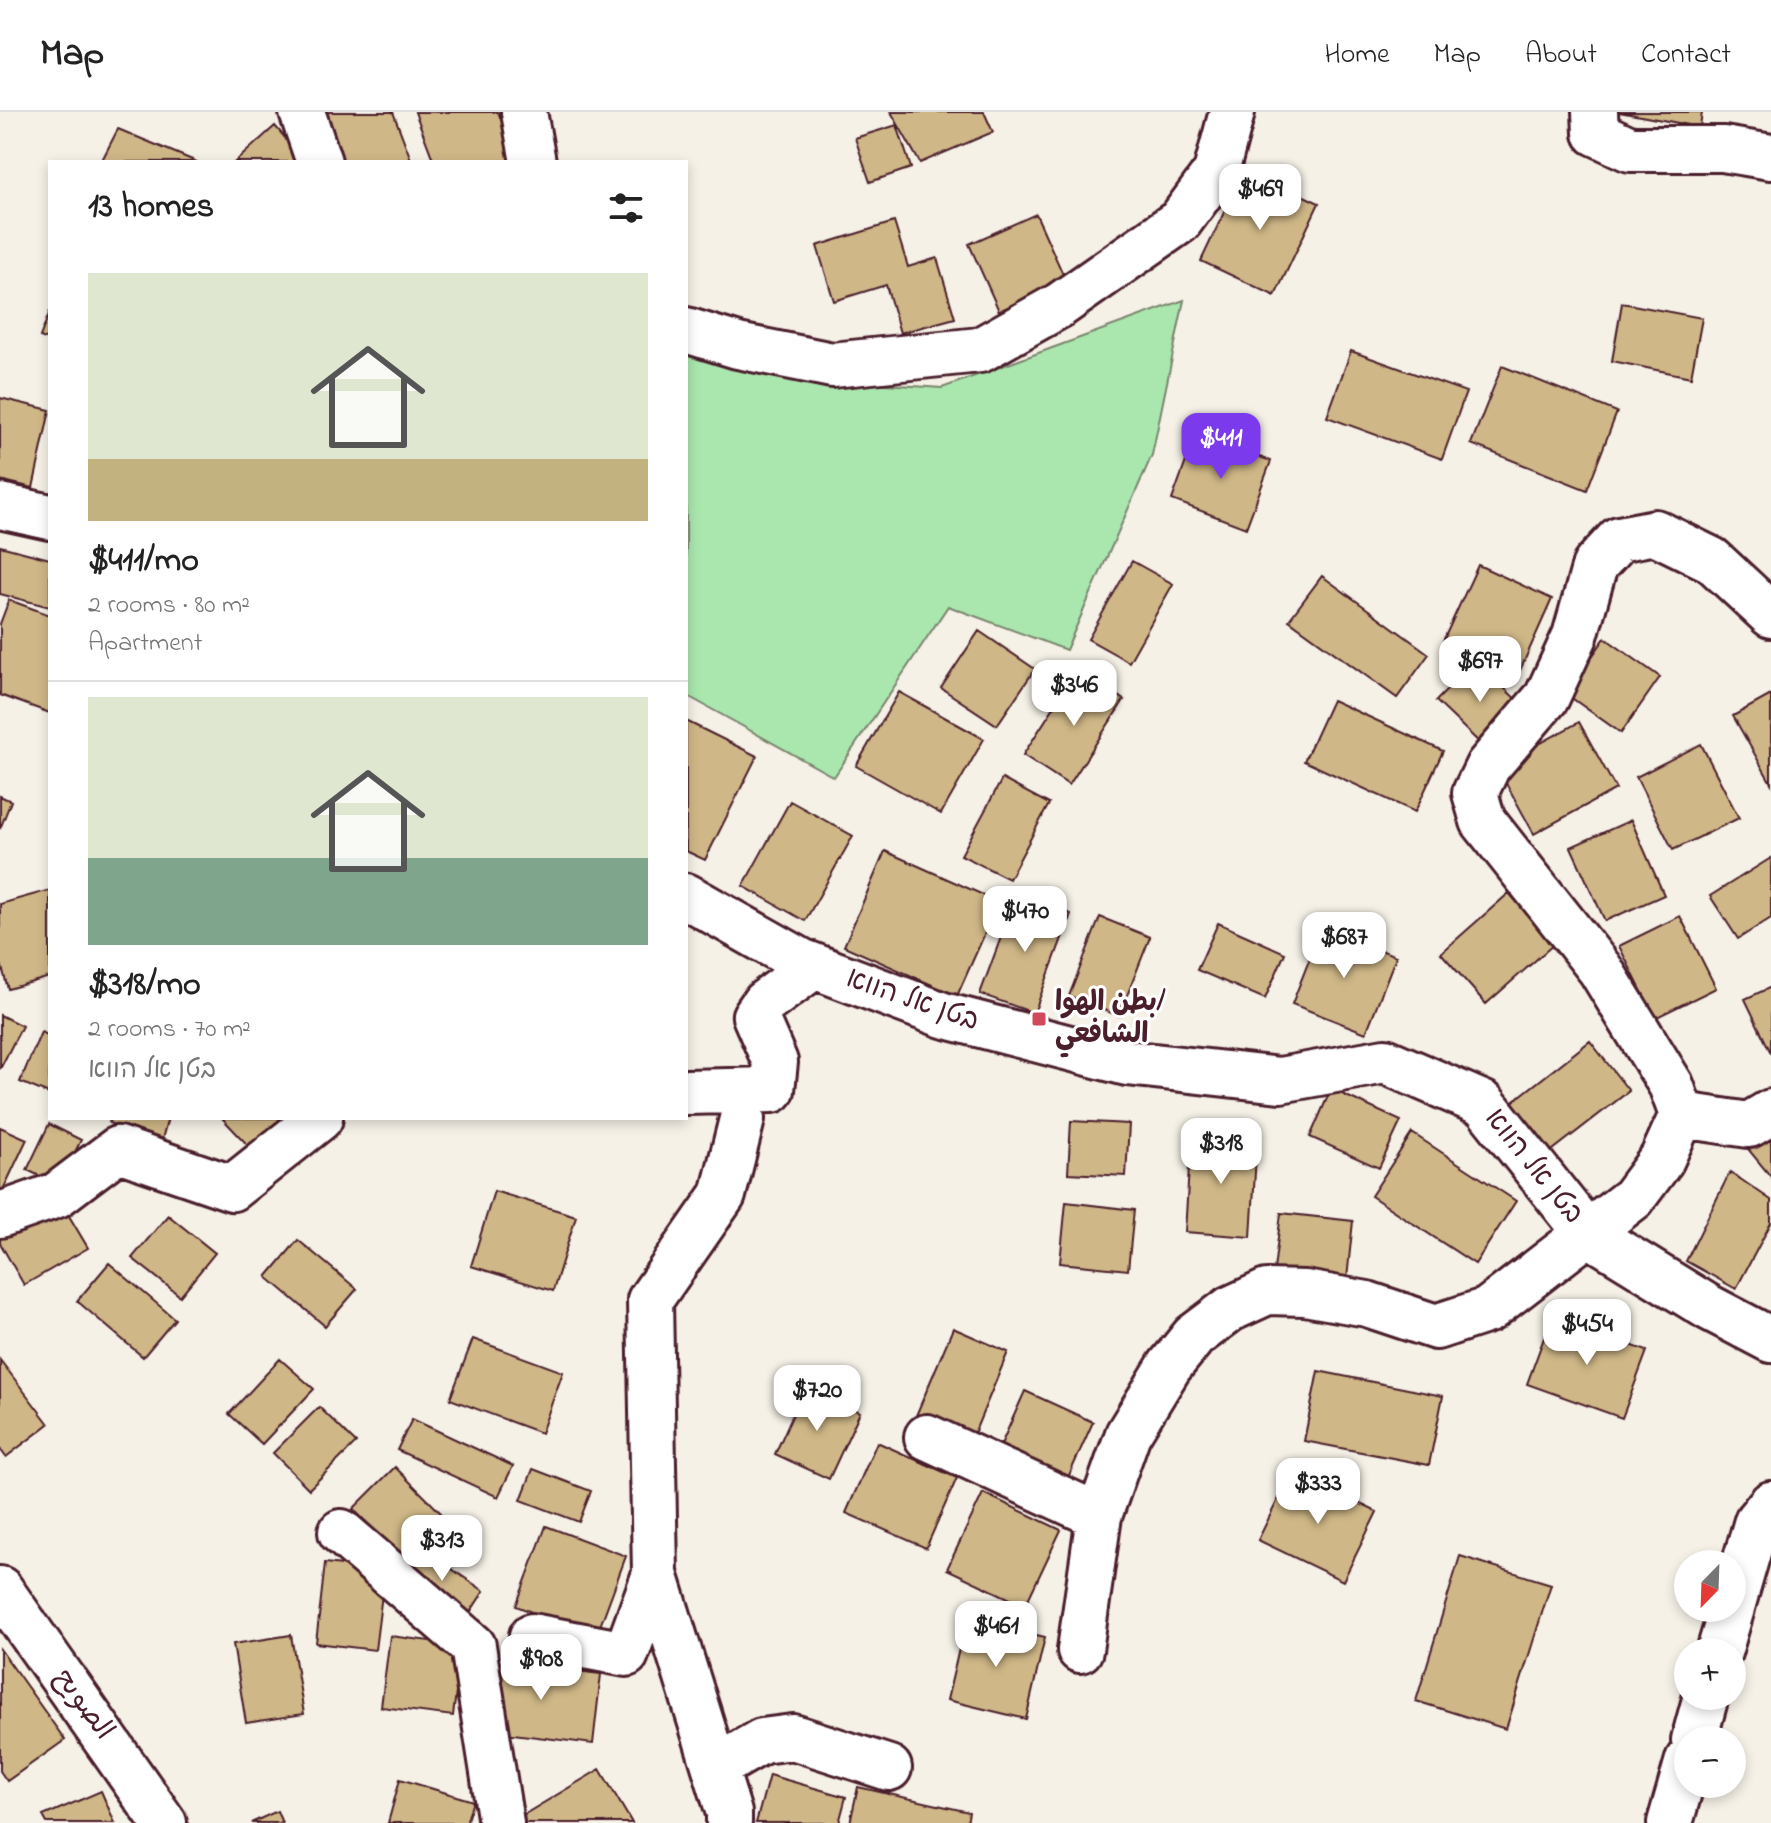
<!DOCTYPE html>
<meta charset="utf-8">
<style>
:root{--surface:#fff;--page:#f2f2f2;--text:#222;--muted:#767676;--line:#e0e0e0;--accent:#7c3aed}
body{margin:0;font-family:"Indie Flower","Playpen Sans Arabic","Playpen Sans Hebrew",sans-serif;background:var(--page);color:var(--text);height:100vh;display:flex;flex-direction:column;font-size:30px;white-space:nowrap}
*{box-sizing:border-box;margin:0}
p{font-size:26px;color:var(--muted)}
.icon{flex:none;width:44px;height:44px;fill:none;stroke:currentColor;stroke-width:2;stroke-linecap:round;stroke-linejoin:round}
.map{position:relative;flex:1;overflow:hidden}
.details{position:absolute;left:48px;top:48px;width:640px;height:960px;display:flex;flex-direction:column;background:var(--surface);border-radius:0px;box-shadow:0 4px 12px #0003}
.details>*{flex:none}
.needle{width:52px;rotate:203deg}
.tools{position:absolute;left:1674px;top:1438px;display:grid;gap:16px}
.tools a{display:grid;place-items:center;width:72px;height:72px;border-radius:50%;background:var(--surface);box-shadow:0 4px 12px #0003;font-size:40px}
.price{position:absolute;translate:-50% -68px;padding:0 18px;border-radius:16px;background:#fff;color:#222;font-size:26px;line-height:52px;filter:drop-shadow(0 2px 4px #0008)}
.price::after{content:'';position:absolute;left:50%;top:48px;width:24px;height:18px;margin-left:-12px;background:inherit;clip-path:polygon(0 0,100% 0,50% 100%)}
.price.current{background:var(--accent);color:#fff}
ul{padding:0;list-style:none}
li{display:grid;align-content:center;gap:16px;height:424px;padding:0 40px}
li+li{border-top:2px solid var(--line)}
li span{display:grid;place-items:center;height:248px;border-radius:0px;color:#555}
li>.icon{margin-inline-start:auto}
span .icon{width:144px;height:144px;fill:#fffc;stroke-width:1}
li b{font-size:34px}
h2{display:flex;justify-content:space-between;align-items:center;height:96px;padding:0 40px;font-size:34px}
header{display:flex;align-items:center;gap:48px;box-sizing:border-box;height:112px;padding:0 40px;background:var(--surface);border-bottom:2px solid var(--line)}
header strong{font-size:38px}
nav{display:flex;gap:44px;margin-inline-start:auto;font-size:28px}
.map>svg:first-child{display:block}
.green{fill:#aae7ae;stroke:#7a836c;stroke-width:2}
.building{fill:#cfb787;stroke:#4a1f2b;stroke-width:2}
.lines{fill:none;stroke-linecap:round;stroke-linejoin:round}
.minor-casing{stroke:#4a1f2b;stroke-width:50}
.minor{stroke:#fff;stroke-width:44}
.poi-dot{fill:#d1495b;stroke:#fff;stroke-width:3}
.labels{text-anchor:middle;dominant-baseline:central;stroke-width:6;stroke-linejoin:round;paint-order:stroke}
.street-label{font-size:28px;fill:#4a1f2b;stroke:#fff}
.poi-label{font-size:28px;font-weight:bold;fill:#4a1f2b;stroke:#fff;text-anchor:start}
</style>
<header>
<strong>Map</strong>
<nav><a>Home</a><a>Map</a><a>About</a><a>Contact</a></nav>
</header>
<div class="map">
<svg width="1771" height="1711" viewBox="0 0 1771 1711">
<rect width="100%" height="100%" fill="#f5f1e7"/>
<filter id="ink" filterUnits="userSpaceOnUse"><feTurbulence type="fractalNoise" baseFrequency=".0125" numOctaves="2"/><feDisplacementMap in="SourceGraphic" scale="16" xChannelSelector="R" yChannelSelector="G"/><feConvolveMatrix kernelMatrix="1 2 1 2 8 2 1 2 1" color-interpolation-filters="sRGB"/></filter>
<g filter="url(#ink)">
<!-- green -->
<path class="green" d="M1184,188L1152,343L1066,538L948,494L834,665L686,583V230L770,264L942,276Z"/>
<!-- building -->
<path class="building" d="M319,0H393L412,50H338Z
M415,0H498L518,50H434Z
M891,0H984L993,20L920,51Z
M1619,0H1702L1700,15Z
M897,13L911,56L870,70L855,26Z
M275,14L306,50H235Z
M118,17L197,50H101Z
M1245,56L1319,91L1275,184L1201,149Z
M1036,102L1066,169L999,199L969,132Z
M894,110L908,155L937,146L955,206L900,221L886,173L834,189L817,134Z
M1622,191L1702,206L1691,265L1612,249Z
M50,199V229L40,225Z
M1351,239L1466,280L1442,347L1327,305Z
M1502,254L1617,300L1587,378L1471,332Z
M0,286L50,298L33,376L0,368Z
M1196,322L1271,349L1246,416L1172,388Z
M0,434L50,447V495L0,482Z
M1132,449L1173,472L1129,550L1088,527Z
M1478,453L1552,487L1518,563L1443,529Z
M1322,464L1429,542L1397,586L1289,508Z
M9,488L50,503V601L0,583V512Z
M979,519L1035,557L997,613L941,576Z
M1605,526L1660,565L1621,621L1566,582Z
M1476,549L1523,594L1484,635L1436,589Z
M1078,558L1124,588L1069,673L1023,643Z
M899,580L984,627L941,702L856,654Z
M1771,583V671L1733,604Z
M1332,588L1443,639L1415,700L1304,649Z
M686,609L757,644L705,748L686,739Z
M1579,610L1616,677L1534,722L1497,655Z
M1701,632L1739,706L1673,738L1636,665Z
M1002,667L1049,692L1009,767L961,743Z
M0,684L11,689L0,717Z
M790,689L853,724L805,809L743,774Z
M1631,708L1664,783L1605,809L1571,735Z
M885,739L999,790L957,884L844,834Z
M1771,746V806L1738,827L1710,784Z
M50,778V865L8,877L0,848V792Z
M1509,781L1554,832L1486,892L1441,841Z
M1017,782L1071,802L1034,901L980,882Z
M1680,804L1716,876L1655,906L1619,834Z
M1100,805L1150,825L1119,904L1069,884Z
M1218,811L1285,841L1265,887L1197,858Z
M1322,815L1396,844L1366,921L1292,892Z
M1771,875V941L1745,887Z
M0,903L22,914L0,957Z
M41,920L50,924L49,982L20,970Z
M1590,929L1629,979L1549,1041L1510,992Z
M1331,977L1401,1009L1379,1056L1310,1025Z
M110,1006H168L162,1027L109,1011Z
M222,1006H305L262,1048Z
M1071,1009L1129,1012L1126,1064L1068,1061Z
M49,1012L81,1028L59,1073L27,1058Z
M0,1015L27,1027L3,1078L0,1077Z
M1771,1018V1065L1748,1037Z
M1412,1021L1516,1089L1475,1152L1371,1084Z
M1191,1023L1257,1027L1251,1125L1185,1120Z
M1730,1060L1771,1088V1111L1736,1177L1686,1149Z
M494,1079L576,1104L553,1179L471,1154Z
M59,1087L88,1136L24,1173L0,1131V1121Z
M1066,1090L1134,1098L1128,1158L1060,1151Z
M1281,1101L1353,1109L1347,1167L1274,1158Z
M168,1103L215,1141L180,1184L132,1146Z
M298,1128L357,1177L325,1214L267,1165Z
M109,1151L175,1207L143,1245L77,1189Z
M1552,1204L1647,1239L1622,1306L1527,1272Z
M953,1216L1008,1240L971,1329L915,1306Z
M473,1227L563,1260L541,1321L450,1287Z
M280,1247L314,1277L262,1332L229,1302Z
M0,1248L49,1312L6,1345L0,1337Z
M1318,1259L1443,1284L1429,1353L1304,1329Z
M805,1275L860,1300L829,1367L775,1342Z
M1025,1279L1093,1310L1062,1379L994,1348Z
M319,1295L356,1331L309,1377L273,1341Z
M412,1307L513,1354L498,1385L397,1338Z
M877,1330L957,1366L926,1436L846,1401Z
M395,1355L441,1401L400,1443L353,1397Z
M533,1357L591,1379L579,1410L521,1388Z
M1292,1359L1377,1400L1343,1469L1258,1428Z
M983,1381L1061,1418L1025,1494L947,1457Z
M546,1414L626,1444L596,1525L516,1494Z
M418,1434L484,1479L465,1508L399,1463Z
M1460,1444L1551,1472L1506,1617L1416,1589Z
M325,1451L385,1458L375,1538L316,1531Z
M966,1507L1045,1525L1026,1607L947,1588Z
M291,1523L304,1602L246,1611L233,1532Z
M390,1524L462,1533L453,1604L381,1595Z
M0,1537L65,1628L7,1669L0,1659Z
M489,1549L601,1562L593,1632L481,1618Z
M600,1657L632,1711H510Z
M769,1663L846,1685L839,1711H756Z
M400,1667L473,1689L466,1711H388Z
M858,1675L969,1700L967,1711H850Z
M101,1679L115,1711H47L43,1704Z
M277,1699L282,1711H251Z"/>
<g class="lines">
<defs>
<path id="minor" d="M302,0L319,50
M524,0L533,50
M1595,0L1596,21L1630,37H1723L1771,45
M686,218L738,234L832,253L980,238L1060,193L1180,109L1216,60L1232,0
M0,394L50,405
M686,784L801,849L943,903L1127,951L1280,968L1385,949L1484,992L1586,1120L1708,1195L1771,1228
M686,980L772,978L775,950L755,904L764,891L814,854
M1682,1003L1749,1013L1771,1000
M0,1103L57,1083L118,1037L232,1076L320,1006
M927,1325L1099,1404
M341,1420L473,1534L501,1711
M0,1477L164,1711
M1732,1495L1757,1409L1771,1392
M532,1524L626,1542L655,1462
M1080,1538L1099,1404L1128,1322L1169,1255L1194,1224L1230,1197L1267,1180L1305,1181L1367,1192L1436,1215L1488,1198L1633,1086L1662,1047L1682,1003L1671,973L1600,857L1483,709L1475,681L1488,654L1547,585L1575,524L1595,453L1619,427L1655,420L1712,448L1771,503
M1719,1540L1732,1496
M1694,1628L1706,1584
M715,1656L762,1629L793,1625L889,1656
M729,1711V1701L655,1462L650,1188L723,1083L742,1007
M1670,1711L1688,1648"/>
</defs>
<!-- minor casing -->
<use href="#minor" class="minor-casing"/>
<!-- minor -->
<use href="#minor" class="minor"/>
</g>
</g>
<!-- markers -->
<rect class="poi-dot" x="1031" y="899" width="16" height="16" rx="4"/>
<g class="labels">
<!-- street labels -->
<g class="street-label">
<text transform="translate(912 889) rotate(19)">בטן אל הווא</text>
<text transform="translate(1533 1055) rotate(51)">בטן אל הווא</text>
<text transform="translate(83 1593) rotate(54)">الصويح</text>
</g>
<!-- poi labels -->
<g class="poi-label">
<text x="1055" y="891">بطن الهوا/<tspan x="1055" dy="32">الشافعي</tspan></text>
</g>
</g>
</svg>
<div class="tools">
<a><svg class="needle" viewBox="-14 -14 28 28"><path d="M0-13l5 13h-10z" fill="#e53935"/><path d="M0 13l5-13h-10z" fill="#767676"/></svg></a>
<a>+</a>
<a>−</a>
</div>
<b class="price" style="left:1260px;top:120px">$469</b>
<b class="price current" style="left:1221px;top:369px">$411</b>
<b class="price" style="left:1480px;top:592px">$697</b>
<b class="price" style="left:1074px;top:616px">$346</b>
<b class="price" style="left:1025px;top:842px">$470</b>
<b class="price" style="left:1344px;top:868px">$687</b>
<b class="price" style="left:1221px;top:1074px">$318</b>
<b class="price" style="left:1587px;top:1255px">$454</b>
<b class="price" style="left:817px;top:1321px">$720</b>
<b class="price" style="left:1318px;top:1414px">$333</b>
<b class="price" style="left:442px;top:1471px">$313</b>
<b class="price" style="left:996px;top:1557px">$461</b>
<b class="price" style="left:541px;top:1590px">$908</b>
<section class="details">
<h2>13 homes<svg class="icon" aria-label="filters" viewBox="0 0 24 24"><path d="M4 7h16M4 17h16"/><circle cx="9" cy="7" r="2"/><circle cx="15" cy="17" r="2"/></svg></h2>
<ul>
<li><span style="background:linear-gradient(#dfe7d0 75%,#c2b280 0)"><svg class="icon" aria-label="home" viewBox="0 0 24 24"><path d="M3 11l9-7 9 7M6 9v11h12V9"/></svg></span><div><b>$411/mo</b><p>2 rooms · 80 m²</p><p>Apartment</p></div></li>
<li><span style="background:linear-gradient(#dfe7d0 65%,#7fa58c 0)"><svg class="icon" aria-label="home" viewBox="0 0 24 24"><path d="M3 11l9-7 9 7M6 9v11h12V9"/></svg></span><div><b>$318/mo</b><p>2 rooms · 70 m²</p><p>בטן אל הווא</p></div></li>
</ul>
</section>
</div>
